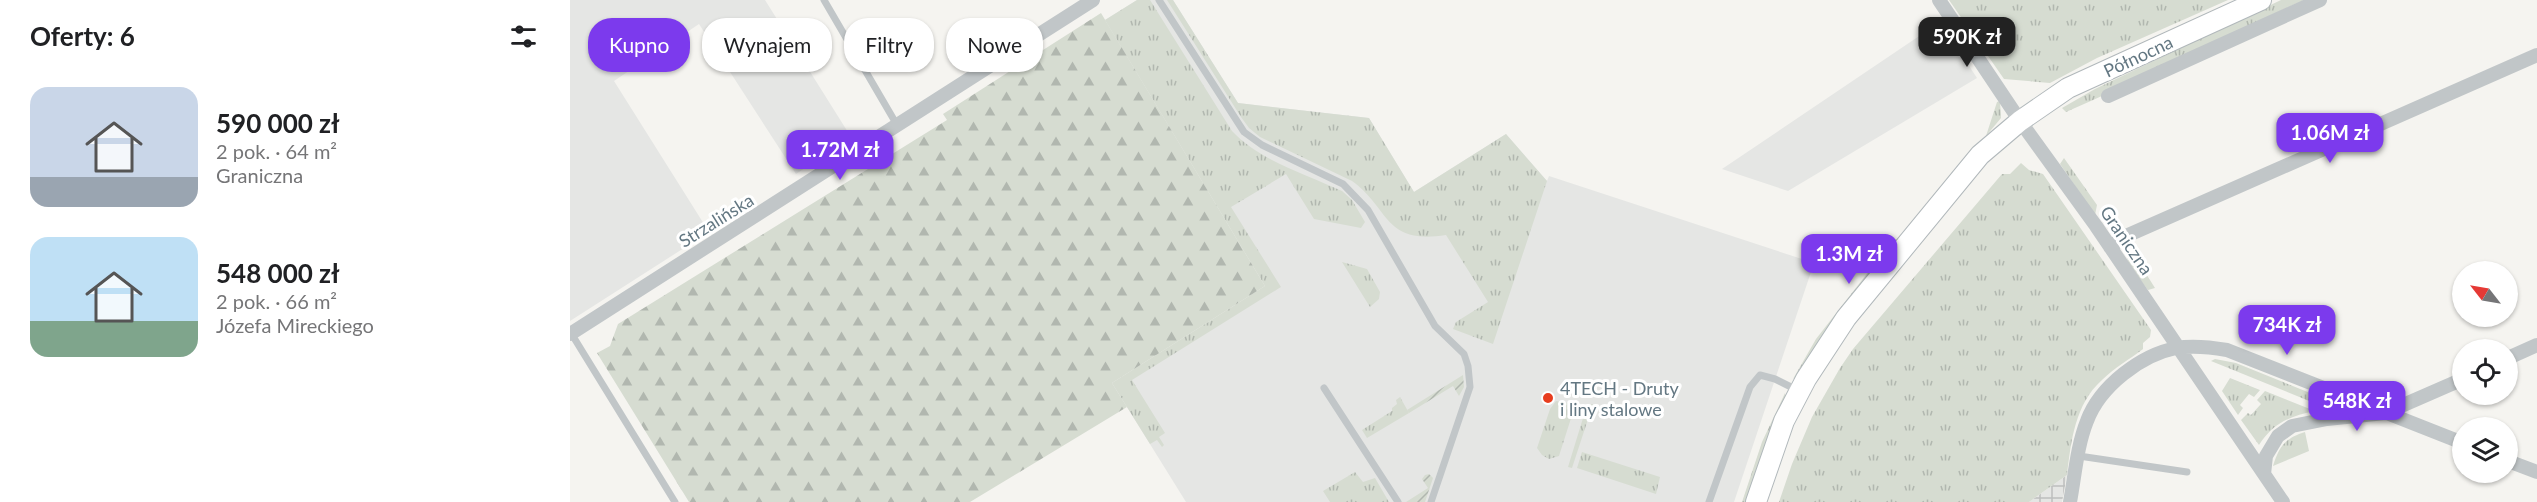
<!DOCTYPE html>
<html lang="pl">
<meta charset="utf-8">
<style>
:root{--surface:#fff;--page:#f6f6f6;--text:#202124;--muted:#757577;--accent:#7c3aed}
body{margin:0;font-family:Lato,sans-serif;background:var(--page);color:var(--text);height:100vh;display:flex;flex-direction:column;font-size:22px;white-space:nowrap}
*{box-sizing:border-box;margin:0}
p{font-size:20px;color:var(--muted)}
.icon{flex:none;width:33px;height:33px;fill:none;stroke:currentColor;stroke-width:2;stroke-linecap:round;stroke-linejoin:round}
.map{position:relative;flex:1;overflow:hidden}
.sheet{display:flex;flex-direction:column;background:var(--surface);width:570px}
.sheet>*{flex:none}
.top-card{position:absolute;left:18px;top:18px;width:570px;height:54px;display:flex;gap:12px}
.needle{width:39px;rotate:301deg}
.buttons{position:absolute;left:1882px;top:261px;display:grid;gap:12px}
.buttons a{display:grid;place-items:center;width:66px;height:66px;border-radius:50%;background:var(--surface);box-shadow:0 2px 4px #0004;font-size:30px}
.price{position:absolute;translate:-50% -51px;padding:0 14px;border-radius:12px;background:var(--accent);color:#fff;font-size:20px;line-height:39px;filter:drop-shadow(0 2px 3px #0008)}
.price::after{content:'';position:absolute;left:50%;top:36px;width:18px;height:14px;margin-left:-9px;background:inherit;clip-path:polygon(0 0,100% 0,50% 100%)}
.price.on{background:#222;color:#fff}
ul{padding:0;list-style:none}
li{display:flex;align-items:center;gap:18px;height:150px;padding:0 30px}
li span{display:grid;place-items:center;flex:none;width:168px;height:120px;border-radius:18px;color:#555}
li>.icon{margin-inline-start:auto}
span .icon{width:72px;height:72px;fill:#fffc;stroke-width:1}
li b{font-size:26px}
h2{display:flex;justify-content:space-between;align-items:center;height:72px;padding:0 30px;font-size:26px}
.pill{padding:0 21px;border-radius:24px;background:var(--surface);box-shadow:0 2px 4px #0004;font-size:21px;line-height:54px}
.pill.on{background:var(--accent);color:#fff}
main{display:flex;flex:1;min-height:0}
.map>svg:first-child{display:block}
.built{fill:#e5e6e4}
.industrial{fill:url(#industrial-grid)}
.grass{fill:url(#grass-tufts)}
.forest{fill:url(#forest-firs)}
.garden{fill:url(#garden-furrows)}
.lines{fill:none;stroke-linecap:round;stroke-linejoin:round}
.secondary-casing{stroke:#b1b8bb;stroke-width:22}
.lane{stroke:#c1c6c8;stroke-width:7}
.street{stroke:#c1c6c8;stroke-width:14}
.secondary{stroke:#fff;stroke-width:20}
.poi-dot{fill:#e73d1e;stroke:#fff;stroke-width:2}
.labels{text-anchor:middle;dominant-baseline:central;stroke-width:6;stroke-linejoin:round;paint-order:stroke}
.street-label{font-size:18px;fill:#637782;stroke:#fff}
.poi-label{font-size:18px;fill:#637782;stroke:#fff;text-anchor:start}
</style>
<main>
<section class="sheet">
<h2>Oferty: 6<svg class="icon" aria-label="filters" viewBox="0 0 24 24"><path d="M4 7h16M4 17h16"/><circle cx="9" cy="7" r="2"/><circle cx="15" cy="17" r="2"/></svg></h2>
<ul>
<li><span style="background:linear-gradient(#c9d6e8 75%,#9aa5b1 0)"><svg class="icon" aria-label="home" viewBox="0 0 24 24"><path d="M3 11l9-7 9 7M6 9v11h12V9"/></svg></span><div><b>590 000 zł</b><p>2 pok. · 64 m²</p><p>Graniczna</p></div></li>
<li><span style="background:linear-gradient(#bfe0f5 70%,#7fa58c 0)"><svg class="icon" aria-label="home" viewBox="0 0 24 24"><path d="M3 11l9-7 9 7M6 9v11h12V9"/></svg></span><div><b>548 000 zł</b><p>2 pok. · 66 m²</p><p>Józefa Mireckiego</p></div></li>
</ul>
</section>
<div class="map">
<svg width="1967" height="502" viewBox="0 0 1967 502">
<defs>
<pattern id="industrial-grid" width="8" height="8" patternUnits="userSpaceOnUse" patternTransform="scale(1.5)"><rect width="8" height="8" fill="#e5e6e4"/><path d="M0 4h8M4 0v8" fill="none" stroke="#bdbfbe"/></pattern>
<pattern id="grass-tufts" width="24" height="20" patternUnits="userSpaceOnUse" patternTransform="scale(1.5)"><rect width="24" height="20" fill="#d6dcd1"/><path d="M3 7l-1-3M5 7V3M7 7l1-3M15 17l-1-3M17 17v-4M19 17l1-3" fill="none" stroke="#b1b7af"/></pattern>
<pattern id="forest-firs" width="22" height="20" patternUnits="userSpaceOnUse" patternTransform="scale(1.5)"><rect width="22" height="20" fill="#d6dcd1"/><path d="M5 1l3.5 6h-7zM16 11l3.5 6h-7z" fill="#b1b7af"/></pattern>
<pattern id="garden-furrows" width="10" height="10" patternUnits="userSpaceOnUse" patternTransform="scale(1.5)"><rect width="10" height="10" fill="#d6dcd1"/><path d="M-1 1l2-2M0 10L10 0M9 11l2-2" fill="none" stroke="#b1b7af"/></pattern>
</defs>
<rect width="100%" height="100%" fill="#f5f4f0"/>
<!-- built -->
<path class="built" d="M0,0H195L281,137L271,135L258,144L257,153L226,174L129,24L44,81L139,232L0,321Z
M567,0H603L668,103L799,118L844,192L936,134L977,181L979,176L1244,263L1164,502H616L542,383L695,286L535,20Z
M1370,22L1407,78L1218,191L1152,169Z"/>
<!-- industrial -->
<path class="industrial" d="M1497,475L1492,502H1459Z"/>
<!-- grass -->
<path class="grass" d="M567,0H580L662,131C690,161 736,174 772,191L782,200L795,222L791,228L744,219L716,174L661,207L711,287L562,380L595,433L589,437L594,445L592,447L587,440L580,444L542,383L695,286L535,20Z
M597,0H603L668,103L799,118L844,192L936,134L977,181L923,344L883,329L886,322L918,302L876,235C813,245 820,208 782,181L690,137L679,128L671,117Z
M1379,0H1658L1527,58L1480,83L1434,79Z
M1711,0H1734C1654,36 1577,77 1496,112L1492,108L1525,89Z
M1430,101L1431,118L1416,136L1427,102Z
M1494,158L1527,205L1525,215L1490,164Z
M1451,163L1459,170L1473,174L1581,330L1580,337L1573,343V349C1560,359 1544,368 1532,380C1505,404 1501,441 1497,475L1459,502H1209L1222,464L1242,417L1270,368L1283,349L1432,174H1440Z
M1558,245L1585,288L1578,290C1570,278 1550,260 1558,245Z
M772,262L797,269L810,292L809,299L800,307Z
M1306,262L1304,269L1273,309L1229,375L1223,379L1246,339Z
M1645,359L1666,363L1750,397L1749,405L1641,361Z
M1660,378L1690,390L1684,397L1679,394L1670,405L1673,408L1668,415L1652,391Z
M1695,391L1745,411C1720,416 1703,423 1689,445L1671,420L1678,413L1681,415L1691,404L1687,400Z
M1215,393L1216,400L1196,444L1176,502H1172L1192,442Z
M830,397L839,413L797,438L792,430L822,411V408L827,404L826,400Z
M986,401L998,403L1003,412L989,456L979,459L972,455L967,448L980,409Z
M1023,404L1002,468L998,467L1017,405Z
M1735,432L1739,451L1703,466C1709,447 1715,438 1735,432Z
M1012,452L1090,477L1086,494L1007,468Z
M785,472L793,482L805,478L819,502H760L753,491Z"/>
<!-- forest -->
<path class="forest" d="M531,13L695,286L542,383L557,407L400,502H119L27,353L40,346L48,324L377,120L373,114Z"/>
<!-- garden -->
<path class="garden" d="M893,375L894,387L889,396L883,386L839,413L837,410Z
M859,474L863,478L855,502H836L858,488L852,479L855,475Z"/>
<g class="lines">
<defs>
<path id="secondary" d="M1186,502L1214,421L1236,379L1276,318L1410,155L1450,121L1498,88L1691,0"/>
</defs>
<!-- secondary casing -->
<use href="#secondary" class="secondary-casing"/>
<!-- lane -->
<path class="lane" d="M254,0L327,125
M589,0L674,132L692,145L773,184L798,210L865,326L894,354L898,366L900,387L861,502
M1,333L105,502
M754,388L828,502
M1509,456L1617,472
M1139,502L1180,387L1190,375L1205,379L1229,391"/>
<!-- street -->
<path class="street" d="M1369,0L1450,121L1526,226L1713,502
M1538,96L1750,0
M1540,247L1556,236L1967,55
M0,334L523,0
M1938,358L1967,345
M1938,461L1967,472
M1694,474L1696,456L1708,436L1722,426L1757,419L1815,413L1893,379
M1500,502C1505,475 1507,446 1517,421C1530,386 1571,355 1606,348C1623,345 1640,347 1657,350L1893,443"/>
<!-- secondary -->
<use href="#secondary" class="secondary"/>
</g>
<!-- markers -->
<circle class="poi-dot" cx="978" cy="398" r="6"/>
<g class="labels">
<!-- street labels -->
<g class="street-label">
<text transform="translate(1568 56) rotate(-25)">Północna</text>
<text transform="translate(146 220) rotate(-32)">Strzalińska</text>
<text transform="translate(1557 240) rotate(56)">Graniczna</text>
</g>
<!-- poi labels -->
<g class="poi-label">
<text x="990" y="388">4TECH - Druty<tspan x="990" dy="21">i liny stalowe</tspan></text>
</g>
</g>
</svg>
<div class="buttons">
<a><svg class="needle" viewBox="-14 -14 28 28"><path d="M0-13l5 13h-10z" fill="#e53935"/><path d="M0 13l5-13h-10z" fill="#757577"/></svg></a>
<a><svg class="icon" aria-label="locate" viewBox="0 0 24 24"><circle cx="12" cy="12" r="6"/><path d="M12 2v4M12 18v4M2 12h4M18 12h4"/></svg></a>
<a><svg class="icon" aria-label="layers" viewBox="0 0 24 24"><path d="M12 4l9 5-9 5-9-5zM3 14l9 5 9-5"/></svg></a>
</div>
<b class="price on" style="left:1397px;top:68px">590K zł</b>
<b class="price" style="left:1760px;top:164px">1.06M zł</b>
<b class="price" style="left:270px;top:181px">1.72M zł</b>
<b class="price" style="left:1279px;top:285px">1.3M zł</b>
<b class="price" style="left:1717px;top:356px">734K zł</b>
<b class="price" style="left:1787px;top:432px">548K zł</b>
<div class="top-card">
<a class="pill on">Kupno</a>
<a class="pill">Wynajem</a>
<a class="pill">Filtry</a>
<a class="pill">Nowe</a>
</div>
</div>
</main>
